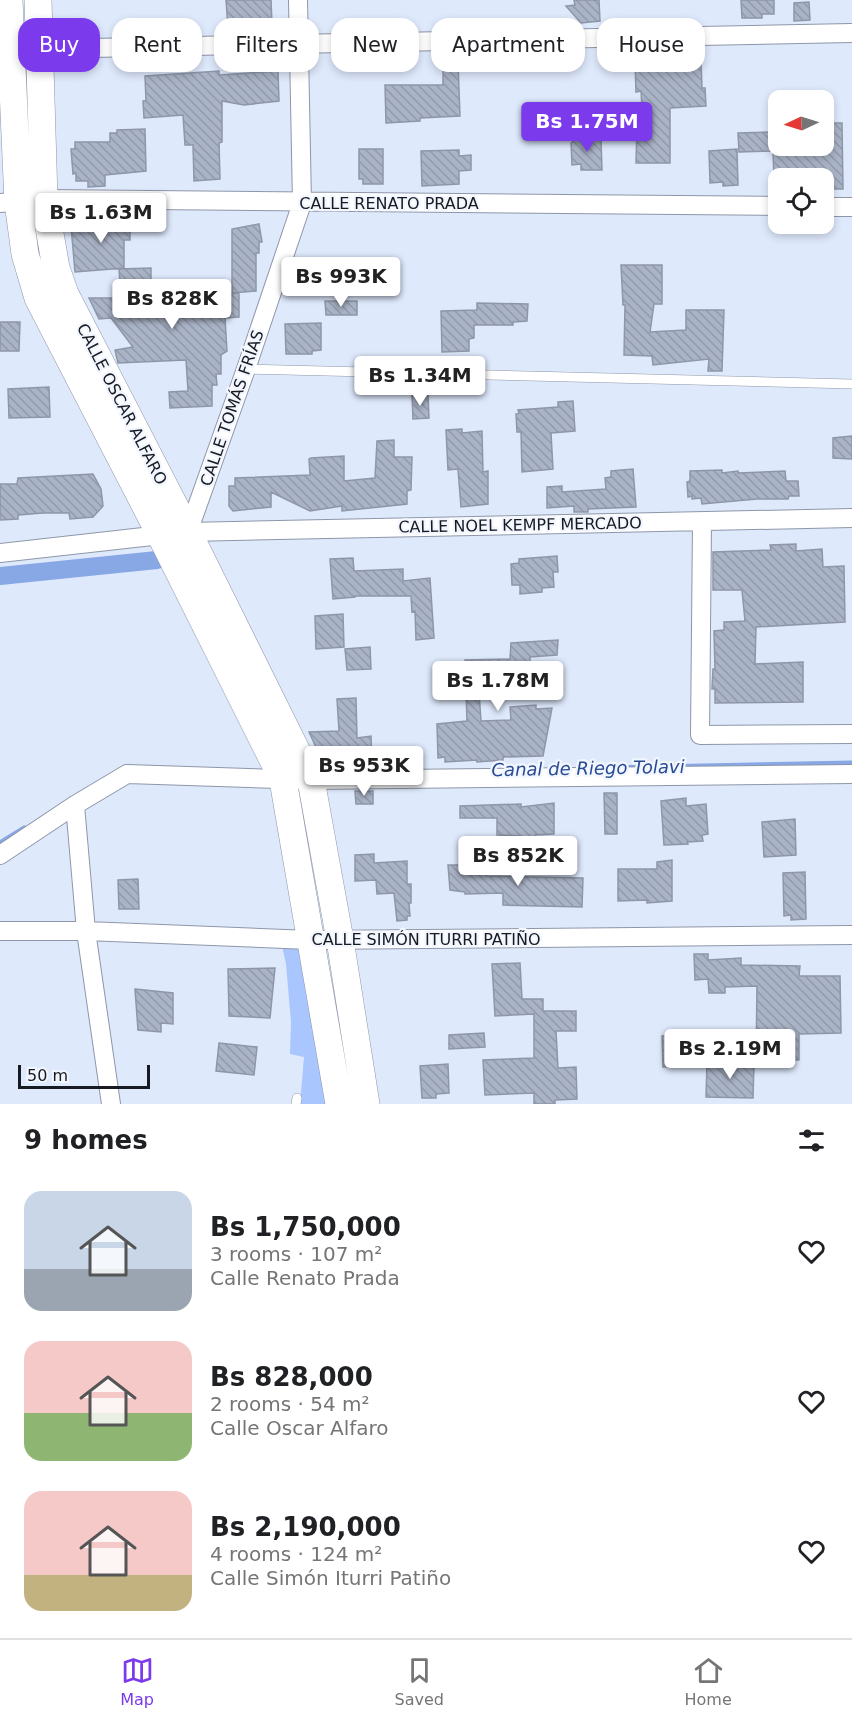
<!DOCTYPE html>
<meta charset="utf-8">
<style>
:root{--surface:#fff;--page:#f6f6f6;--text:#202124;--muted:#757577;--line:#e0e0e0;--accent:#7c3aed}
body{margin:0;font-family:"DejaVu Sans",sans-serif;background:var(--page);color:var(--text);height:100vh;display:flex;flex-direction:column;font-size:22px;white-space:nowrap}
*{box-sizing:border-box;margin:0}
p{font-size:20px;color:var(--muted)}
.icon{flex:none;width:33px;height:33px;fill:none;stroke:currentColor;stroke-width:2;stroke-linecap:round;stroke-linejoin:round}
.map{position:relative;height:1104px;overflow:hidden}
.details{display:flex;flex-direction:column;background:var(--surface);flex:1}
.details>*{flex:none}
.guide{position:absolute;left:18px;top:18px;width:816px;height:54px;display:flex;gap:12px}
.needle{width:39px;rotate:266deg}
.controls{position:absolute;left:768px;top:90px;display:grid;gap:12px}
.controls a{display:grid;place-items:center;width:66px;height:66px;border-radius:12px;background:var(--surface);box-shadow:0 3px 9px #0003;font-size:30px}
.scale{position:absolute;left:18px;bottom:15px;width:132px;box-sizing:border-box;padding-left:6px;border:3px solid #171a21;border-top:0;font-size:16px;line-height:21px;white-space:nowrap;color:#171a21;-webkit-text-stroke:4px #f2f6fe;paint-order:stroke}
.price{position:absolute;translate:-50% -51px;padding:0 14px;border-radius:6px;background:#fff;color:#222;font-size:20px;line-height:39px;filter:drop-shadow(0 2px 3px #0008)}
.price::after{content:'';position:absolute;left:50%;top:36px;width:18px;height:14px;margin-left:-9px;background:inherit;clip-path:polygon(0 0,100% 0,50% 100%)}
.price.selected{background:var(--accent);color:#fff}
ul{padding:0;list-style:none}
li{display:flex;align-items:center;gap:18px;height:150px;padding:0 24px}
li span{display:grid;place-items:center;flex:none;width:168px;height:120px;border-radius:18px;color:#555}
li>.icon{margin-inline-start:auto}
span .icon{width:72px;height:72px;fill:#fffc;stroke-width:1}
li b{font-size:26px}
h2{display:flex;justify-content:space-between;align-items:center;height:72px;padding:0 24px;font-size:26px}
.pill{padding:0 21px;border-radius:18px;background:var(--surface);box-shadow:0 3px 9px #0003;font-size:21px;line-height:54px}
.pill.selected{background:var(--accent);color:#fff}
.tabs{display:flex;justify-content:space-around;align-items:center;height:84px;border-top:2px solid var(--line);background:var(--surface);font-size:16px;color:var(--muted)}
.tabs a{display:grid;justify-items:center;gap:3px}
.tabs .selected{color:var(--accent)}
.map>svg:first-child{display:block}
.green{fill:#a9c6fe}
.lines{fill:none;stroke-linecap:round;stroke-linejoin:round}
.stream{stroke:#87a7e5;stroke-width:5}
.canal{stroke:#87a7e5;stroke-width:18}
.building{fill:url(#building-back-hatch);stroke:#8e97a9;stroke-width:1.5}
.service-casing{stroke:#8e97a9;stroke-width:10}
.minor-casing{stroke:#8e97a9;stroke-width:20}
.secondary-casing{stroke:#8e97a9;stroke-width:28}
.service{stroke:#fff;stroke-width:9}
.minor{stroke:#fff;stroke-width:18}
.secondary{stroke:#fff;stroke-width:27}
.labels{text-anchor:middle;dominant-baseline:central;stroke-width:4.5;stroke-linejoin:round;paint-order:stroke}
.street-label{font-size:16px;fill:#171a21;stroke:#f2f6fe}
.water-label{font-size:18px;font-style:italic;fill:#294b94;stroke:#f2f6fe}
</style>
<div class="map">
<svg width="852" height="1104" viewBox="0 0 852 1104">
<defs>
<pattern id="building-back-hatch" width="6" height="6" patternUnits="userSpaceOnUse" patternTransform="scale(1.5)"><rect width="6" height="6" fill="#aab4c7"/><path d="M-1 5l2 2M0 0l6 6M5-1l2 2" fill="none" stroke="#929aab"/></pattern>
</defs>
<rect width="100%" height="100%" fill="#dee9fc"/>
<!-- green -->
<path class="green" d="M282,946L303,948L329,1104H300L304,1057L290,1054L291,1022L286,964Z"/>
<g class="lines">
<!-- stream -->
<path class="stream" d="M604,768L852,763
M0,843L24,828"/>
<!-- canal -->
<path class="canal" d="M0,576L157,560"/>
</g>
<!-- building -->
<path class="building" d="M226,0H271L272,24L228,27Z
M574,0H599L600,21L581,23L566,6L575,5Z
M741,0H774V14H762V18H742Z
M809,2L810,20L794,21V3Z
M663,59V62L701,61L702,88H705L706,106L670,108V163H636L637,124H643L641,91L636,92L635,62Z
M458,62L460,116L420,118V121L386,123L385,85H443V64Z
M219,71V75L278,71L279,101L244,105L222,101V142L219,143L220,179L194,181L193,145H185L183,115L144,118L143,101H146L145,76Z
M824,123H842L843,189H826V180L824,178H774L773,153L824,152Z
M145,129L146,171L105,175V186L88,187V181H76V173L73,174L71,149H75V142H110V133H117V130Z
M773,132V151L739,152L738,133Z
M591,134L590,140L601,139L602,170H581V164L572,165L571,143L580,135Z
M359,149H383V184H363V179H359Z
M737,149L738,185L723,186V182L710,183L709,151Z
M459,150V156L471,155V170L459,171V184L422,186L421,151Z
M113,213H130V240H124V268L75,272L71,226L113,223Z
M259,224L262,242H259V253H256V291L232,293V229Z
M621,265H662V304H654L650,332L686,330V310H724L722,371H708L709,359L653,365L652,356L624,355L625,305H623Z
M151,268V283L178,284V297L239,293V317L225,318L227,351L221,355V374H216L217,385H212V406L170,408L169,392L188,391L186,360L118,363L115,350L133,347L111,318L99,319L89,298H121L119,269Z
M325,301H357V315H326Z
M477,303L528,304L527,321L513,322V325H474V338L469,339V351L442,352L441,311L477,310Z
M0,322H20L19,351H0Z
M321,323V350L312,351V354H286L285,324Z
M49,387L50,417L9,418L8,389Z
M428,394L429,418L413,419L412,395Z
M573,401L575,431L551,433L553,469L522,472L521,432H517L516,414L519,413L518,410L558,407V402Z
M462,429V433L482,431L483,472L488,471V504L461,507L458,469L448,470L446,430Z
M852,436V459L833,458V438Z
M394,440V457H412L411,490L407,491V504L342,511V506L310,511L271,492V507L233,511L229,506V486H235V478L310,475L309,459L311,458L344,456V481L375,478L377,441Z
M633,469L636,507L588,509V512H574V506L547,508V487L562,486V492L606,489L605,478L611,477V471Z
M722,470V473L738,471V473L785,471L786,481H798L799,496H789L788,499H757L702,504L701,498L692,499V496L688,497L687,482L690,481V471Z
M93,474L101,489L103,506L93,517L70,519L69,513H43L18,515V519L0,520V484H17L18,478Z
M796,544V551L822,549L823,567L844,566L845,622L756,627L755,664L803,662V702L715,703V689H712L713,669H715L714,631L724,630V622L745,621L742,590H713V552L771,550L770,545Z
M557,556L558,572H553L554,587L542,588V592L520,594V585H512L511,564L519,563V559Z
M353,558L354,571L403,569V581L430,578L434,638L416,640L415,611L412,612L411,596H355V597L333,599L330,559Z
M343,614L344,647L316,649L315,616Z
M558,640L557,655L530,657V663L526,664L527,678H520V688L479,692L481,721L511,720L510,707L536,705V709L552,708L543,756L503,757V760L477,762V760L445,762V757L438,758L437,724L467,721L465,660L510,659L511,643Z
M370,647L371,669L347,670L345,649Z
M356,698L357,738L371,736L372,768H347L346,757L321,758L309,732L339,731L337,699Z
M355,791H373V804H356Z
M604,793H617V834H605Z
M686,798V806L706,804L708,834L702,835L703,841L687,842L688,844L664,845L661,801Z
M554,803V834L535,835L536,844H522L521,836L497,835V818H460V806L521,804V807Z
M795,819L796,855L764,857L762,822Z
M374,854V863L407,861V884H411V903H409L410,916H407V920L397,921L394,893L377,894L376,880L355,881V855Z
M672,860V901L647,903V900L618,901V869H657V862Z
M448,865H487L486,876L583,878L582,907L503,905V893L465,894V892L450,890Z
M805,872L806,919L791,920V915L784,916L783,873Z
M138,879L139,909H119L118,880Z
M694,954H708V960L741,958V965L800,966L799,976H840L841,1033L799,1034V1060H756L757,986L725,987V993H709L708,979L695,980Z
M520,963L522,999H543V1011H576V1031H556L558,1068L576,1067L577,1099L555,1100V1104H534V1093L485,1095L483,1060L534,1058V1014L495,1016L492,964Z
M275,968L270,1018L229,1016L228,969Z
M135,989L173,993V1024L161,1023V1032L138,1030Z
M484,1033L485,1047L449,1049V1035Z
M709,1034V1055L676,1056V1066L663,1067L662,1036Z
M219,1043L257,1047L254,1075L216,1071Z
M707,1062L754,1063L753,1098L706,1097Z
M448,1064L449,1093L436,1094V1098H422L420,1066Z"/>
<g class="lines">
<defs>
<path id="service" d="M246,369L852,384
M296,1104L297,1098"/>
<path id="minor" d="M40,49L852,33
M0,203L44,199L778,206
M824,207H852
M702,522L700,735L852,734
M188,532L246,369L302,203L298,0
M0,553L188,532L852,518
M75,805L86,931L111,1104
M0,855L75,805L127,774L311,780L852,774
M0,931H86L310,940L852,935"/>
<path id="secondary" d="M9,0L18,202L25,254L38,298L160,534L283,780L339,1104
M38,0L44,199L56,268L65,294L188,532L311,780L340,940L366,1104"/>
</defs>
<!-- service casing -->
<use href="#service" class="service-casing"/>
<!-- minor casing -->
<use href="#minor" class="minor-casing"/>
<!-- secondary casing -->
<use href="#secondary" class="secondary-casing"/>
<!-- service -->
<use href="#service" class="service"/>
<!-- minor -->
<use href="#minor" class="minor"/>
<!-- secondary -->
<use href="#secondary" class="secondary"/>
</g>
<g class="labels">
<!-- street labels -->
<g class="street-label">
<text x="389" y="203">CALLE RENATO PRADA</text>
<text transform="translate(122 404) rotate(63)">CALLE OSCAR ALFARO</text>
<text transform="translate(232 408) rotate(-71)">CALLE TOMÁS FRÍAS</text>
<text transform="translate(520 525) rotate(-1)">CALLE NOEL KEMPF MERCADO</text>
<text x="426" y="939">CALLE SIMÓN ITURRI PATIÑO</text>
</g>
<!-- water labels -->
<g class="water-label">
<text transform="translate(588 768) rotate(-1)">Canal de Riego Tolavi</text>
</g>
</g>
</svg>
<div class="controls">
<a><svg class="needle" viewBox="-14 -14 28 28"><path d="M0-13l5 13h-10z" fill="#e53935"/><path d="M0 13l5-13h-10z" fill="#757577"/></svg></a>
<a><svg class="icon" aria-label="locate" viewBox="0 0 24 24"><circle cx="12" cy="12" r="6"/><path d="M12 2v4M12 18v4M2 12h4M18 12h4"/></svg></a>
</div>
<div class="scale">50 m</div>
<b class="price selected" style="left:587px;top:153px">Bs 1.75M</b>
<b class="price" style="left:101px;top:244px">Bs 1.63M</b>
<b class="price" style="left:341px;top:308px">Bs 993K</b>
<b class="price" style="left:172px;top:330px">Bs 828K</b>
<b class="price" style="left:420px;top:407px">Bs 1.34M</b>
<b class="price" style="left:498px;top:712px">Bs 1.78M</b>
<b class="price" style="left:364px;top:797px">Bs 953K</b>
<b class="price" style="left:518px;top:887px">Bs 852K</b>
<b class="price" style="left:730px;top:1080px">Bs 2.19M</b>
<div class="guide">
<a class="pill selected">Buy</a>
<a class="pill">Rent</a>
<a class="pill">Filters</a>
<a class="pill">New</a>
<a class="pill">Apartment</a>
<a class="pill">House</a>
</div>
</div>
<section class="details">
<h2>9 homes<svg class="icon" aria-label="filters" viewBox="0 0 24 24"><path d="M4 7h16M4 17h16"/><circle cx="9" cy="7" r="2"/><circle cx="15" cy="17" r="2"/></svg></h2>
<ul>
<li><span style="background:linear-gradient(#c9d6e8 65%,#9aa5b1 0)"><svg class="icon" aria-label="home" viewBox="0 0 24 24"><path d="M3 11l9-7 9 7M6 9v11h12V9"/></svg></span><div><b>Bs 1,750,000</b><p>3 rooms · 107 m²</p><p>Calle Renato Prada</p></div><svg class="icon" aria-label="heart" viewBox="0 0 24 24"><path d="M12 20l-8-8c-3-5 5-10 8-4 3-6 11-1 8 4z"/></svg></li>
<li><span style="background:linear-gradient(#f6c9c9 60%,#8fb573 0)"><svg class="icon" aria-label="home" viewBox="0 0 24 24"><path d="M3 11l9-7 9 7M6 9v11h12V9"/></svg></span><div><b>Bs 828,000</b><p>2 rooms · 54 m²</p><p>Calle Oscar Alfaro</p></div><svg class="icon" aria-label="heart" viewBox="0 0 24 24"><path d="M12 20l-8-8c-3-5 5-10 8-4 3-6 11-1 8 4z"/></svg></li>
<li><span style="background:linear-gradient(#f6c9c9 70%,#c2b280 0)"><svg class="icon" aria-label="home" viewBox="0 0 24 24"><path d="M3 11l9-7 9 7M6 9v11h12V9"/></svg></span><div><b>Bs 2,190,000</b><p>4 rooms · 124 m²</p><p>Calle Simón Iturri Patiño</p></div><svg class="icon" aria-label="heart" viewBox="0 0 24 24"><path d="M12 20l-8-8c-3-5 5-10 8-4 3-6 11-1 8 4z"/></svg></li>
</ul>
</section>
<nav class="tabs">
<a class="selected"><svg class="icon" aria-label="map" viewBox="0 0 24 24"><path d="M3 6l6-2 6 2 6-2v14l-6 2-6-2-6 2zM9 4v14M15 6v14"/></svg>Map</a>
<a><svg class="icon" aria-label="saved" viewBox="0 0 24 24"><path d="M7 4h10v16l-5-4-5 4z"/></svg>Saved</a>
<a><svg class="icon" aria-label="home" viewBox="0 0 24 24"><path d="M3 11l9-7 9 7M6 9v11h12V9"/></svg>Home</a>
</nav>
